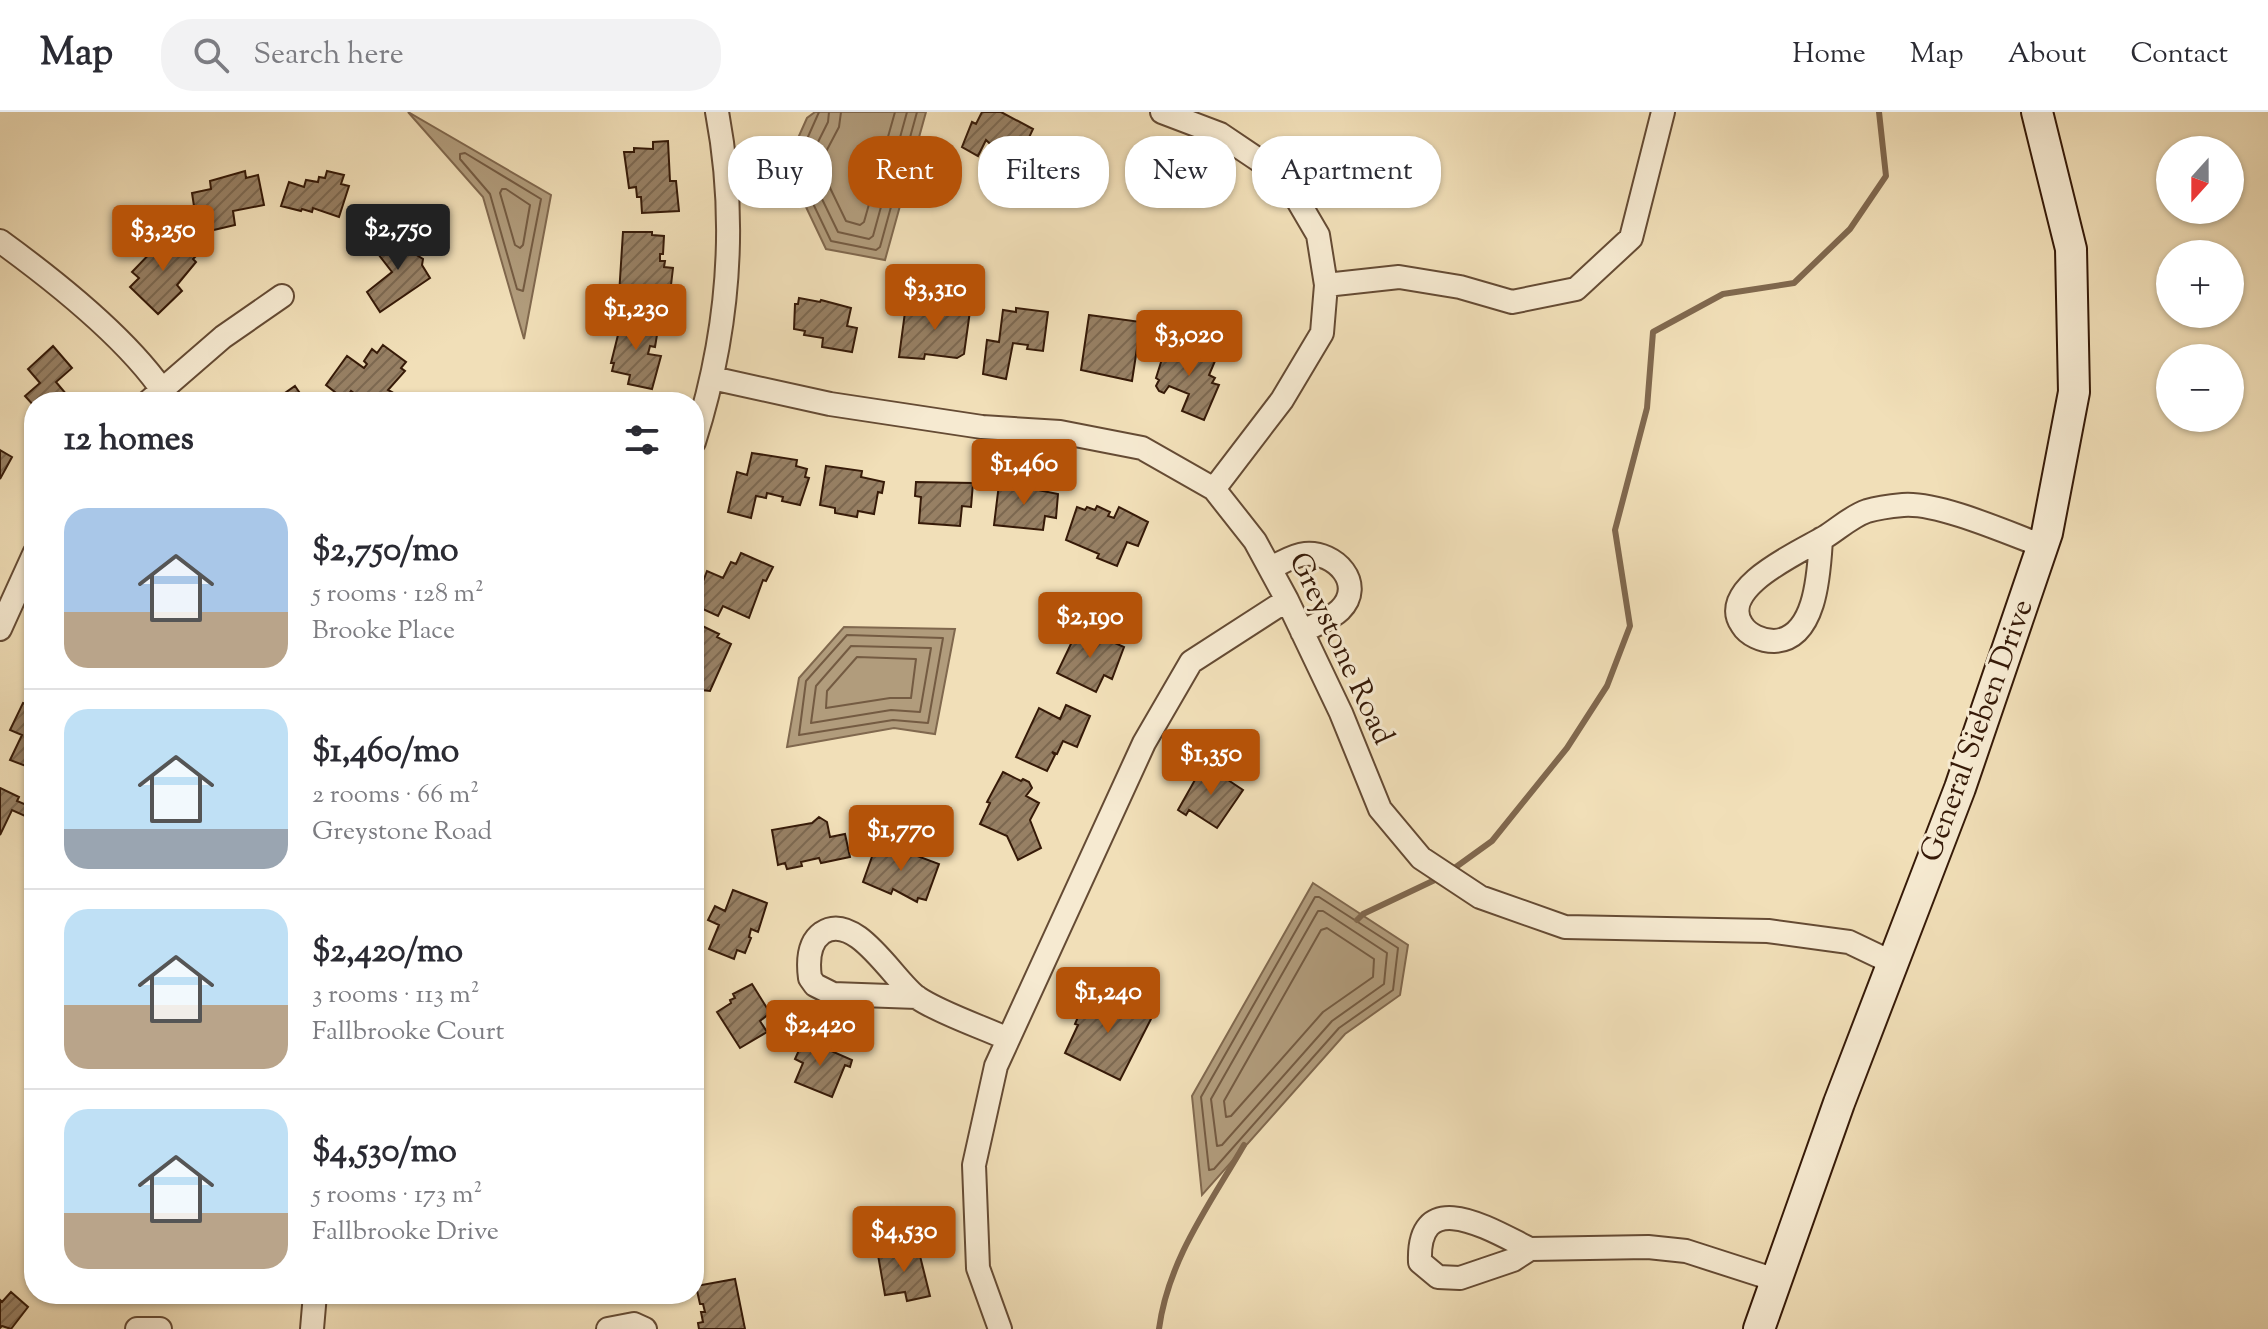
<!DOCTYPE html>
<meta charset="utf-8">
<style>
:root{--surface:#fff;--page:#f2f2f3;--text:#2b2b33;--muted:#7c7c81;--line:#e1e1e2;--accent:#b45309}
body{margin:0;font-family:"Sorts Mill Goudy",serif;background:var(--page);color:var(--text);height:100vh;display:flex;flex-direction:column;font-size:30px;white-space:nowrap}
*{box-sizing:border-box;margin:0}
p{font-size:26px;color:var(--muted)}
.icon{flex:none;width:44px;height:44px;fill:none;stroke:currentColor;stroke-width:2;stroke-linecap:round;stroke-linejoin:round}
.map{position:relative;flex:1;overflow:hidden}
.details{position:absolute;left:24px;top:280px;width:680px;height:912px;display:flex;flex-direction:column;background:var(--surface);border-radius:32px;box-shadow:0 2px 6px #0004}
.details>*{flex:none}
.hud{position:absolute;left:728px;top:24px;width:760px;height:72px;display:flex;gap:16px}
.needle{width:52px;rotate:201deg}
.tools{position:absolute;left:2156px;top:24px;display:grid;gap:16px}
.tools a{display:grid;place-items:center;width:88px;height:88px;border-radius:50%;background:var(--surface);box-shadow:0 2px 6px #0004;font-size:40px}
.price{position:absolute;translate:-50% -68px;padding:0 18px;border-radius:8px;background:var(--accent);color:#fff;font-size:26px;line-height:52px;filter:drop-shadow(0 2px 4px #0008)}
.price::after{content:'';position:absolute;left:50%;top:48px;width:24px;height:18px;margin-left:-12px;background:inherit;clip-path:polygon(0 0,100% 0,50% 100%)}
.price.on{background:#222;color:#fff}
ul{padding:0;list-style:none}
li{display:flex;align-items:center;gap:24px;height:200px;padding:0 40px}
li+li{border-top:2px solid var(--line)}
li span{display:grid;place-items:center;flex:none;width:224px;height:160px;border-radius:24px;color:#555}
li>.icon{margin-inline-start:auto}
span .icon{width:96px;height:96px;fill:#fffc;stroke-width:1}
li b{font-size:34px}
h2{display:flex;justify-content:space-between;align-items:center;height:96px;padding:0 40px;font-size:34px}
.chip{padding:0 28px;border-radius:32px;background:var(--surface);box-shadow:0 2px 6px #0004;font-size:28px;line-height:72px}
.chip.on{background:var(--accent);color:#fff}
header{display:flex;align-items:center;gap:48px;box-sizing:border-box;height:112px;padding:0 40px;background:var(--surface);border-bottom:2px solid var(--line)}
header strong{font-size:38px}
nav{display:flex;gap:44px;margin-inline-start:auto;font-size:28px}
.search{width:560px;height:72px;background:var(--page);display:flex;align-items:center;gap:20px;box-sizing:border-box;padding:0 28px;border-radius:32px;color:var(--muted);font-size:30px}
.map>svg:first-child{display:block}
.water{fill:#b19c7c;stroke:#80684e;stroke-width:2}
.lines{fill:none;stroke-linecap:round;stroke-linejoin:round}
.shore{stroke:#745b42;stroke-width:2}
.stream{stroke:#80684e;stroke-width:6}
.building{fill:url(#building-hatch);stroke:#361a08;stroke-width:2}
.street-casing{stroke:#654b34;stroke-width:26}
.secondary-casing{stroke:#361a08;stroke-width:34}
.street{stroke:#f6ead1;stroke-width:22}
.secondary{stroke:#f6ead1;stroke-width:30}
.labels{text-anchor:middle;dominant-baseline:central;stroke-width:6;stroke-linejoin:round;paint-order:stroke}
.street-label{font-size:30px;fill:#361a08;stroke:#f6ead1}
</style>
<header>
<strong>Map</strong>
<div class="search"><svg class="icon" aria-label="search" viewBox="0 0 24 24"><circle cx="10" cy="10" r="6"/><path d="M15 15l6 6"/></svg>Search here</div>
<nav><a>Home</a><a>Map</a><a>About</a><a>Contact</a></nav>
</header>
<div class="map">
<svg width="2268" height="1217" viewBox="0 0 2268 1217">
<defs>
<pattern id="building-hatch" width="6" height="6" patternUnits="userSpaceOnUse" patternTransform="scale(2)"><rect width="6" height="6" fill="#978064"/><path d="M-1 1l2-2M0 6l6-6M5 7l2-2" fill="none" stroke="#7c6850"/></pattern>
</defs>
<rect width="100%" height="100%" fill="#f1dfb8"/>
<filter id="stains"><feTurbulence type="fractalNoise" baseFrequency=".0025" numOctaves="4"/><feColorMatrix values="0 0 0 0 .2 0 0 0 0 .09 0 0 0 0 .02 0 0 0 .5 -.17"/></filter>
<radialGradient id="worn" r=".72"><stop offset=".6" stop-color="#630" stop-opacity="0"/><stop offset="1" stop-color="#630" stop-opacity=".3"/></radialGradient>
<!-- water -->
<path class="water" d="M408,0L551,83L524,227L483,85Z
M815,0H926L885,148L826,137L786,53L807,6Z
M844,515L955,517L935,622L894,616L787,635L799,566Z
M1313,771L1408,833L1400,883L1345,922L1202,1083L1192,984Z"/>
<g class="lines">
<!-- shore -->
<path class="shore" d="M819,0L795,54L831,129L876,138L880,135L917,0
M829,0L828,10L806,54L838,120L869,127L873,124L907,0
M841,0L839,15L819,53L846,109L860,113L864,110L895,0
M465,41L541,87L523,179L517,177L490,82L460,47V42Z
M502,77H506L530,93L523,133L520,136L515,133L500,81Z
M847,523L943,526L928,611L893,608L799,623L806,569Z
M851,534L931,536L920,600L891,598L811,611L816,574Z
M857,545L916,547L911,586H890L826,596L827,579Z
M1315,785H1319L1398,836L1393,878L1339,916L1214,1057L1209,1058L1201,985Z
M1318,799H1323L1387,841L1384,872L1332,909L1222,1033L1217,1034L1211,987Z
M1327,816L1374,847L1373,865L1323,900L1231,1004L1226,1005L1224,989L1321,818Z"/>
<!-- stream -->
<path class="stream" d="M1449,760L1492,729L1567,636L1607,574L1630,514L1615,418L1647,296L1653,220L1723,182L1794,171L1850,117L1886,64L1879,0
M1357,808L1363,802L1439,766
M1159,1217C1168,1148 1210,1092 1244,1033"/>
</g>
<!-- building -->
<path class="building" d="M982,0H1001L1033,17L1020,45L1006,38L1003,44L986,28L978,44L962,35L972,10L976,12Z
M668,29L670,69H676L679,99L642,101L641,85H637L636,75L629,76L624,40H634V36L653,37V30Z
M245,59L246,66L258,63L264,93L233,99L235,113L201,121L200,114H197L192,81L211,77L210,69Z
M327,59L344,63L341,72L349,74L339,105L313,96L312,100L302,97L301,99L281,94L289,70L304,75L306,68L318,70L319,65L325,66Z
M168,118L195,145L193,147L196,150L177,173L182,179L158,202L130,175L139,166L132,160L160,131L158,129Z
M401,118L415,142L423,147L422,153L430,166L380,200L367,180L392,160L375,138Z
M623,120H652V123L664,124L663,142H660V149H665L664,155L673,156L669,190L642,188V184L619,183Z
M799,186L820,190L821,188L851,196L847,214L857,216L852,240L822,235L823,226L804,223L805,219L794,217L795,192H798Z
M940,186L953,188L952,196L970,199L964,242L957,246L925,242L924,247L899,245L905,200L923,202L924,193L939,195Z
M1016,196L1048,200L1043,239L1027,237L1028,233L1013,231L1006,267L983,262L987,228L999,230L1003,198L1016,200Z
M623,203L655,210L652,221L657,223L655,235L650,234L648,242L661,244L652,277L628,272L630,263L612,259L614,251H611Z
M1089,203L1141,210L1132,269L1081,258Z
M1167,231L1201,244L1207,241L1212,243L1215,249L1209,263L1215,266L1212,271L1219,273L1204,308L1182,299L1189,282L1169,274L1164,281L1159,279L1156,274L1159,268L1156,266Z
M383,233L406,250L401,256L405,259L388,278L392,280L384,290H366L351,279L345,288L326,273L347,244L364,256L367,252L364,249L372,237L377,241Z
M53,234L72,256L56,270L67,283L58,290H34V294L25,284L40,271L28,257Z
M295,274L306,290H272Z
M0,338L12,345L0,367Z
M752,341L797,348L796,354L807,357L805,365L809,366L800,393L782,389L783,385L767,381L766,386L756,384L751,406L728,400L737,360L747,363Z
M826,354L862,359L861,365L884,370L882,381L878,380L874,402L858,399L857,405L835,401V396L820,393Z
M916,370L973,371L971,395L962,394L960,414L919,411L921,385L915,384Z
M999,372L1021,374L1020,380L1027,381L1028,376L1058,382L1056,406L1045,404L1043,418L994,413Z
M1097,394L1110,400L1108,404L1114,406L1119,395L1148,410L1138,434L1127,430L1117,454L1097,446L1099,442L1066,428L1077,395L1085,398L1087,395L1095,398Z
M741,441L773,455L766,469L763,468L749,506L723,494L718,504L694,493L707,459L723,466L731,450L736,452Z
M694,510L719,522L717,525L731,532L710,579L701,578L695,572L694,574Z
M1079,515L1124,535L1112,567L1104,563L1096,580L1057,561Z
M23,591L34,596V657L10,648L22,623L10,618Z
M1066,593L1090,604L1077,635L1063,629L1057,642L1052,640L1055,643L1047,659L1016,645L1039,596L1060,607Z
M1207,654L1243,678L1217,716L1189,698L1186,703L1178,698L1200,659L1202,660Z
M1003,660L1021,669L1023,667L1029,670L1032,676L1026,684L1039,691L1030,708L1041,736L1018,748L1007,724L980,712L990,691L987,690Z
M0,676L19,685L17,689L29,694L25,704L12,698L0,723Z
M819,705L827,710L830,725L845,722L850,745L821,751L819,746L801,750L802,754L787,757L785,751L778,753L772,718L812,711Z
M897,731L911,735L909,741L939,752L926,788L918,786L917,790L893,777L891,782L863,770L874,739L883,743L885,736L894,739Z
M733,778L767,791L758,820L751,817L749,825L751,826L745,841L737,838L734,847L709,837L719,813L708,808L715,794L725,799Z
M752,872L770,901L760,909L767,920L740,936L717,900L731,891L730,888L735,886L733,882Z
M1095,878L1152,905L1120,968L1065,941L1078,913L1075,912L1081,898L1087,901Z
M804,927L852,948L850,955L845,953L832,985L795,970L803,951L795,947Z
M912,1136H918L930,1184L907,1189L905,1180L885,1183L878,1143Z
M735,1167L745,1217H699L698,1211L703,1210L701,1200H705L703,1192H700L696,1174Z
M11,1180L28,1195L11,1217L2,1214L0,1216V1188L2,1190Z"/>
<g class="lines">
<defs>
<path id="street" d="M1162,0L1220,22L1284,65L1318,123L1326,173L1322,221L1282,288L1214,377
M0,129C55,169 135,232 170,290
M1326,173L1399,165L1460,175L1512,190L1576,177L1631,126L1663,0
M712,266L830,292L982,315L1060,320L1142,336L1214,377L1255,429L1287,488L1341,601L1380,697L1421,746L1480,785L1565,815L1768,819L1849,830L1893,851
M148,290L223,225L282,184
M694,330C728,223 738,111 717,0
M1821,427C1819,458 1817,527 1774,529C1762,529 1748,523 1742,513C1716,476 1802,439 1825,425C1838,417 1852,404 1867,399C1877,396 1892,394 1903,393C1938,390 2008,421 2043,434
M1270,456C1280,452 1293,443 1305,442C1335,439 1366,472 1340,498C1331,507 1314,513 1302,520
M0,517L34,442
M917,885L833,882L815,873L810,866C808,851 808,831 822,821C856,798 895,871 918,886C940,901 982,915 1008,927
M1530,1137C1493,1119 1417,1071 1420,1150L1438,1165L1460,1166L1513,1148L1530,1137L1648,1135L1686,1139L1776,1168
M137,1217H160
M312,1217L315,1182
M608,1217L634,1212L645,1217
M1000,1217L978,1156L974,1053L996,954L1144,631L1191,550L1287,488"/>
<path id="secondary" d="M1759,1217L1839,991L1960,676L2047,421L2074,280L2071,137L2037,0"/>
</defs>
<!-- street casing -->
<use href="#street" class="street-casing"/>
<!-- secondary casing -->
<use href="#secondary" class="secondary-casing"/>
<!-- street -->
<use href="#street" class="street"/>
<!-- secondary -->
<use href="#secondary" class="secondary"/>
</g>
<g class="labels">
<!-- street labels -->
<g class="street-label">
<text transform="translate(1340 537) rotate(65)">Greystone Road</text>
<text transform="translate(1978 619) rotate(-70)">General Sieben Drive</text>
</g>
</g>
<rect width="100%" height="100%" filter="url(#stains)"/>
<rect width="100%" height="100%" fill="url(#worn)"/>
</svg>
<div class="tools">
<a><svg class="needle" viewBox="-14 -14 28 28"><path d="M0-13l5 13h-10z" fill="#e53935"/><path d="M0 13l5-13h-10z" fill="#7c7c81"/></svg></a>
<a>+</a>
<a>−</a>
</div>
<b class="price on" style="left:398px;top:160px">$2,750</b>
<b class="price" style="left:163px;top:161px">$3,250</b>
<b class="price" style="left:935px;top:220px">$3,310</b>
<b class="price" style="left:636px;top:240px">$1,230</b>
<b class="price" style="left:1189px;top:266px">$3,020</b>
<b class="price" style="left:1024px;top:395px">$1,460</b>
<b class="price" style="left:1090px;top:548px">$2,190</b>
<b class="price" style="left:1211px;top:685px">$1,350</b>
<b class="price" style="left:901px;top:761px">$1,770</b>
<b class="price" style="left:1108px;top:923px">$1,240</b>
<b class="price" style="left:820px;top:956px">$2,420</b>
<b class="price" style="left:904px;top:1162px">$4,530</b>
<div class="hud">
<a class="chip">Buy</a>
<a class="chip on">Rent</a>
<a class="chip">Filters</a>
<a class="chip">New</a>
<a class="chip">Apartment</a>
</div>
<section class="details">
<h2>12 homes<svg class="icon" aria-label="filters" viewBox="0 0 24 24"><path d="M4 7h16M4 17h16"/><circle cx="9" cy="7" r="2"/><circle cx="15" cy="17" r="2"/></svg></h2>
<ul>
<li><span style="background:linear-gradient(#a9c7e8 65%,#b9a48a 0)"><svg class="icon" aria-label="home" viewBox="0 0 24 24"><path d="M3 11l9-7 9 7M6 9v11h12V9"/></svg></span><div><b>$2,750/mo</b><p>5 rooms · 128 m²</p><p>Brooke Place</p></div></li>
<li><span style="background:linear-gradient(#bfe0f5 75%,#9aa5b1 0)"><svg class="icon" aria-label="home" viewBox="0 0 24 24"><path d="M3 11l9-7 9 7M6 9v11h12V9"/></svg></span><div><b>$1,460/mo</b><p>2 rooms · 66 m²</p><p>Greystone Road</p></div></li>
<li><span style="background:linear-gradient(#bfe0f5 60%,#b9a48a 0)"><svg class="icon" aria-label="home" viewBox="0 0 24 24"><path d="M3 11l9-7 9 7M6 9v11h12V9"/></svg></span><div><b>$2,420/mo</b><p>3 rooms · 113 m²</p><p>Fallbrooke Court</p></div></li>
<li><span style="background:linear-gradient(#bfe0f5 65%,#b9a48a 0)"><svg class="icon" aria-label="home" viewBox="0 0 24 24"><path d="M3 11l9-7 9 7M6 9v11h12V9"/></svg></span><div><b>$4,530/mo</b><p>5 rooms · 173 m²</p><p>Fallbrooke Drive</p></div></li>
</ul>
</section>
</div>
